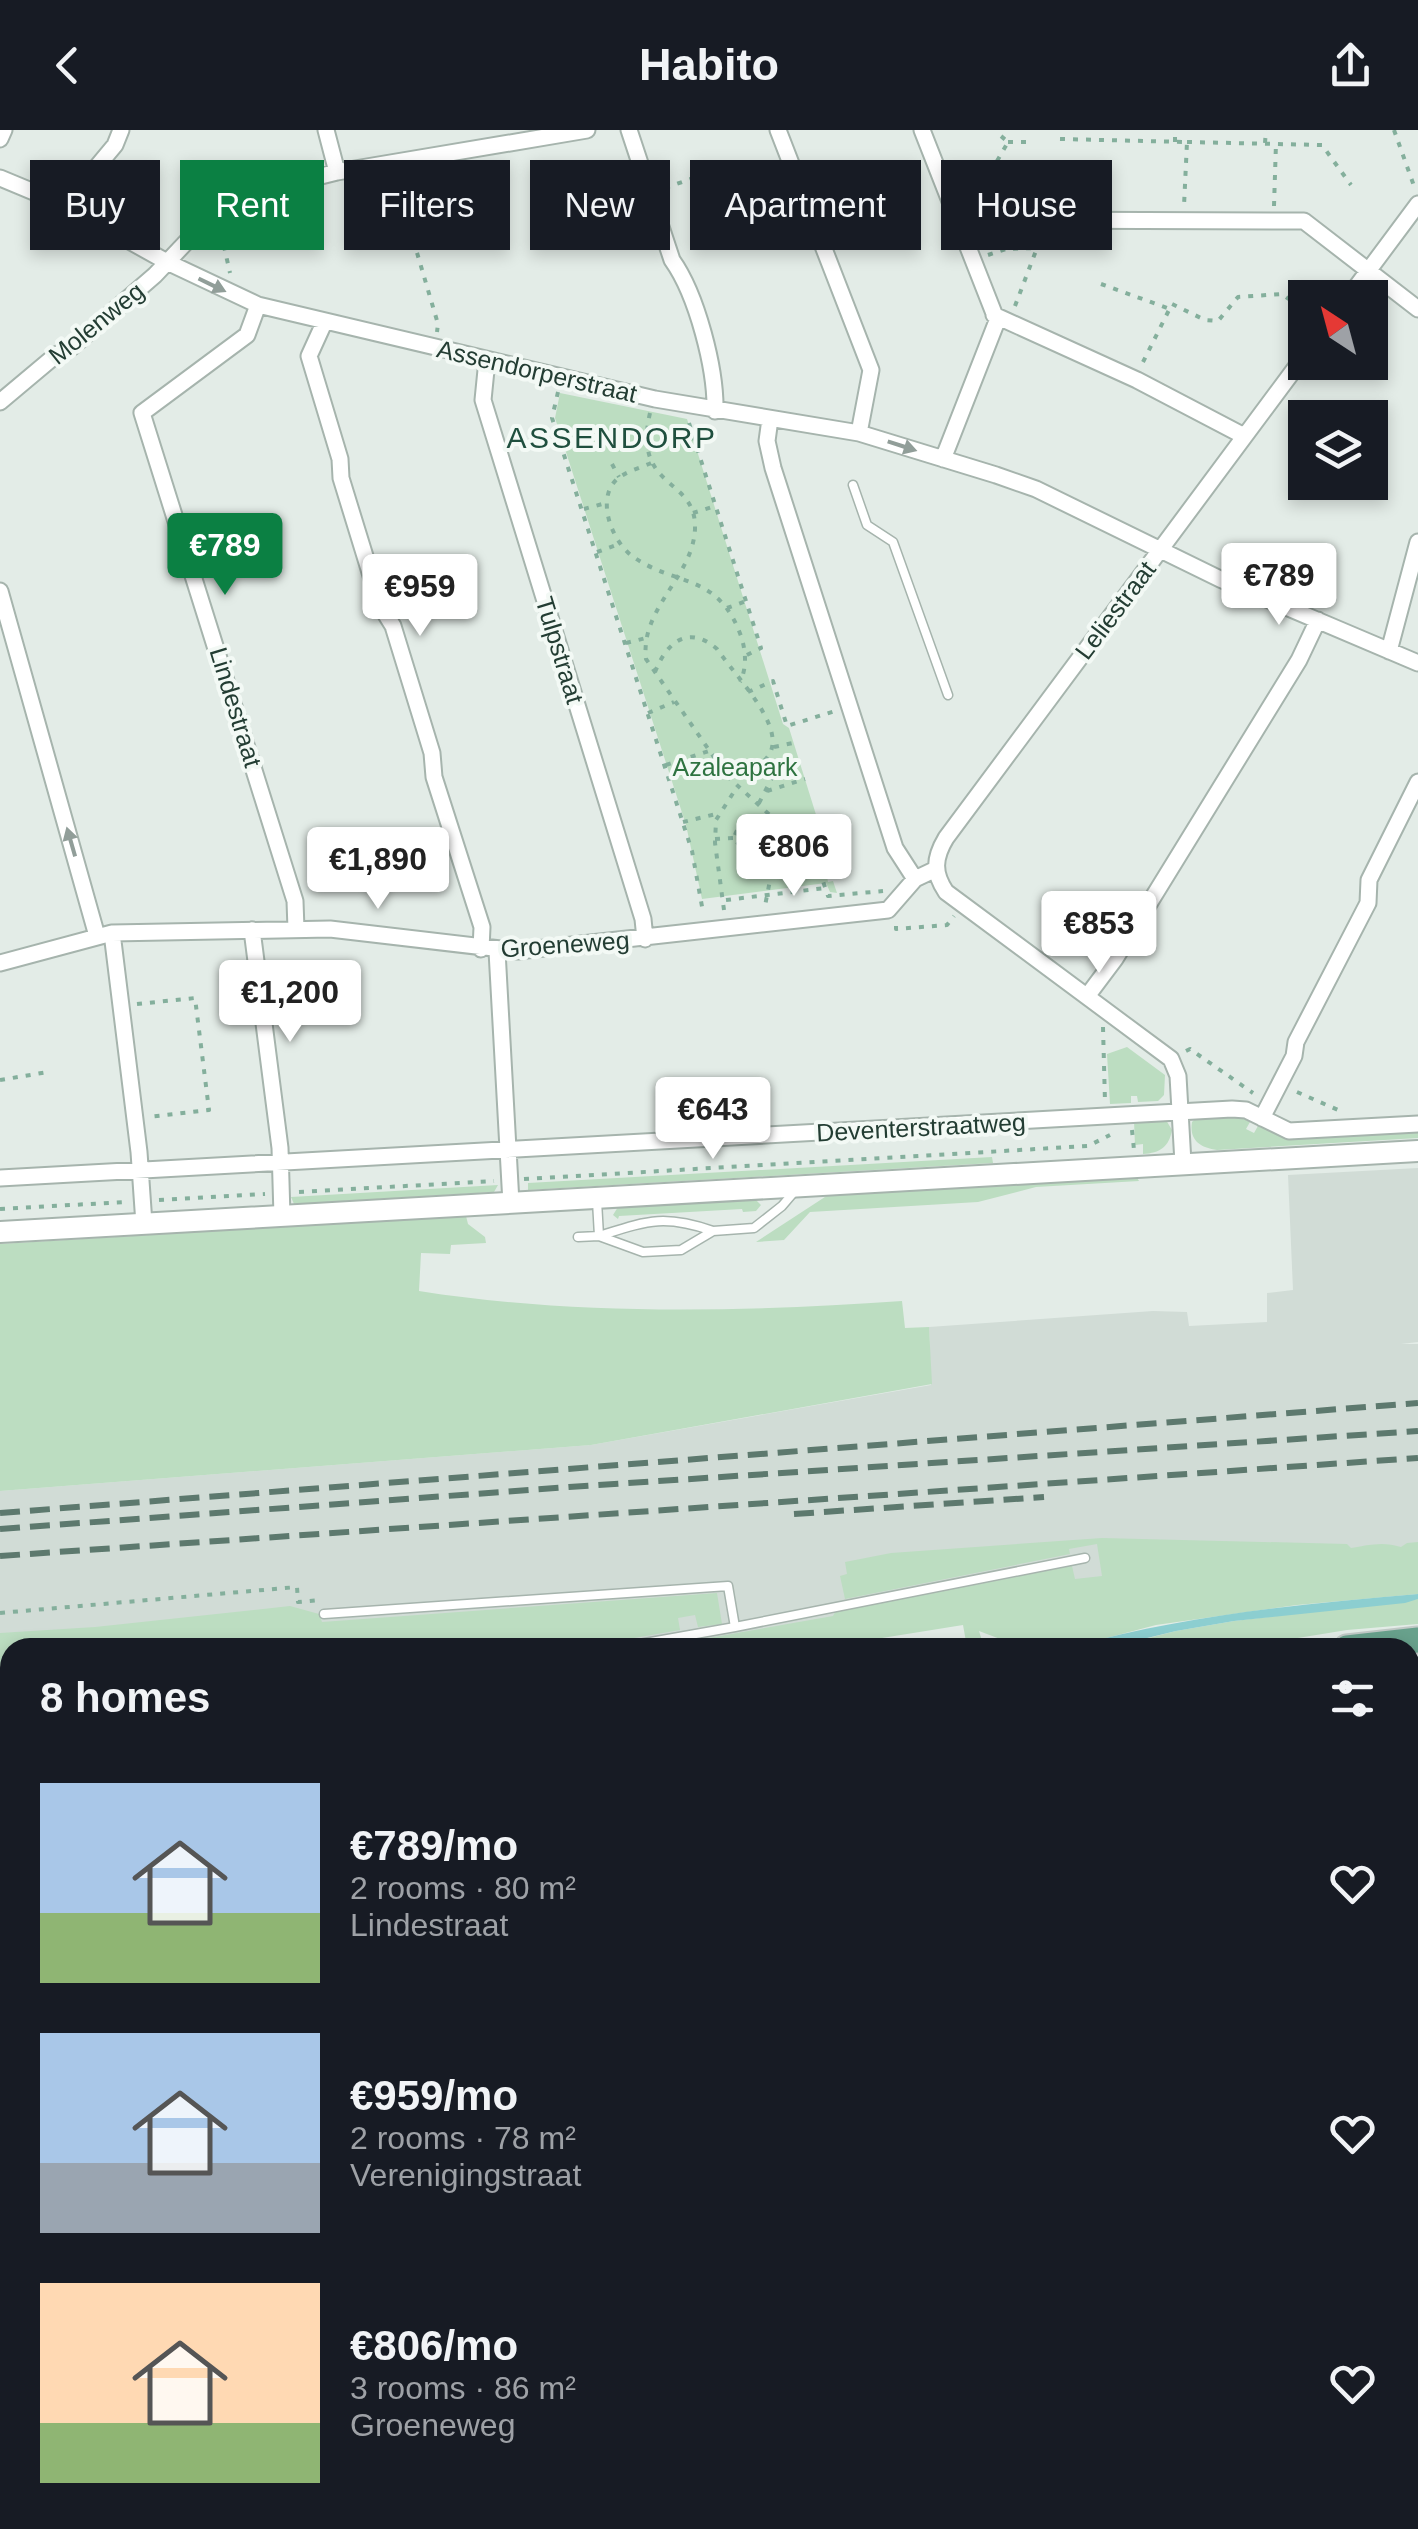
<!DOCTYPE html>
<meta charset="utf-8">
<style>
:root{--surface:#171b24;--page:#242831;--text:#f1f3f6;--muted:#9ea1a6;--accent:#0b8043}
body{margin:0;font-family:Arial,sans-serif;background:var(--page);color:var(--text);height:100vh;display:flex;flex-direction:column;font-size:38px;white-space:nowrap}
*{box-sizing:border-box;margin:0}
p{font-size:32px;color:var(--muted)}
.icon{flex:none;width:55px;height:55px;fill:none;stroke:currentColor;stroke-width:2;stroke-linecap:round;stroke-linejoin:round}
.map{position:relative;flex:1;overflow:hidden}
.sheet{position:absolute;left:0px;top:1508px;width:1420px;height:892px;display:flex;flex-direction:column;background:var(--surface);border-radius:30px 30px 0 0;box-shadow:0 5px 15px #0003}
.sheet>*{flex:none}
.guide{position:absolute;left:30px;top:30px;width:1360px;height:90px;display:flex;gap:20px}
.needle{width:65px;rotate:324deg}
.tools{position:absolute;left:1288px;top:150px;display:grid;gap:20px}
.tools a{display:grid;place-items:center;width:100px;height:100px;border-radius:0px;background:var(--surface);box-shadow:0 5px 15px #0003;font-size:50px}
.price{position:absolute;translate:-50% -85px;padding:0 22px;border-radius:10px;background:#fff;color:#222;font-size:32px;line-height:65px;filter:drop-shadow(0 2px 5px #0008)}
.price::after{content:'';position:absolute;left:50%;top:60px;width:30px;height:22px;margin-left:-15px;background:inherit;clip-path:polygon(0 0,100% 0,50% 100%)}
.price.selected{background:var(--accent);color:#fff}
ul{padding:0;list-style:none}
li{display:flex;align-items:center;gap:30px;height:250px;padding:0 40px}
li span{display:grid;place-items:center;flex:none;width:280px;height:200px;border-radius:0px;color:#555}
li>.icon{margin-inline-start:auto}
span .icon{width:120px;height:120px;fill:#fffc;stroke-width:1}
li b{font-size:42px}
h2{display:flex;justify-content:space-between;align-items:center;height:120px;padding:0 40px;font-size:42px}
.tag{padding:0 35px;border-radius:0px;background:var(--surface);box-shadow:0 5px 15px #0003;font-size:35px;line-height:90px}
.tag.selected{background:var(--accent);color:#fff}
header{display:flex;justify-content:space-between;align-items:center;height:130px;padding:0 40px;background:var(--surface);font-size:45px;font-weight:700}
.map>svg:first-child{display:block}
.built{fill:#d1dcd6}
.green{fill:#bcddc1}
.water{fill:#8cced0}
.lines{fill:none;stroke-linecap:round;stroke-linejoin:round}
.stream{stroke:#8cced0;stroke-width:6}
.service-casing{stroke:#a6b4ad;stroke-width:11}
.minor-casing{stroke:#a6b4ad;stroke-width:19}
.tertiary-casing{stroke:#a6b4ad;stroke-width:24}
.primary-casing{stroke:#c1c9c6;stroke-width:29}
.path{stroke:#84af9c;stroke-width:4;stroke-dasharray:5 8;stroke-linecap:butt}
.service{stroke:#fff;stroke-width:8}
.minor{stroke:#fff;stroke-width:15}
.tertiary{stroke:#fff;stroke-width:20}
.primary{stroke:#68a18c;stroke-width:25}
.rail{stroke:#5d796e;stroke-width:6;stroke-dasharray:20 10;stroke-linecap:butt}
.oneway{fill:#919e99}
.labels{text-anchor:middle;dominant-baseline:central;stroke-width:8;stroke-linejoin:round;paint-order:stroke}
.street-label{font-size:25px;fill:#233d33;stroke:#f3f9f5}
.park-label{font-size:25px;fill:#2e7340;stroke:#f3f9f5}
.quarter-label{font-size:30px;letter-spacing:2.5px;fill:#1f4f3e;stroke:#f3f9f5}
</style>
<header><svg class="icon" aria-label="back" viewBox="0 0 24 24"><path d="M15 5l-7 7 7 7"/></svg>Habito<svg class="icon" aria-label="share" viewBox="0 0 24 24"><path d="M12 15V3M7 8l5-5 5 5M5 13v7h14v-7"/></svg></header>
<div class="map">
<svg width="1418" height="2399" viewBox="0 0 1418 2399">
<rect width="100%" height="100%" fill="#e3ece7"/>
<!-- built -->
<path class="built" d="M1418,1038V1212L1401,1214H1418V1419L787,1517L10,1518V1631L0,1632V1361L591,1315L931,1255L929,1197L1153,1181L1187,1182L1189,1196L1267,1192V1163L1293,1160L1288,1045Z
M0,1654H10V2053L0,2059Z"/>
<!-- green -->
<path class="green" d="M560,263L687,289L783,594L789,598L827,720L823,722L828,752L833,751L837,763L830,762L826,753L702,769L686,695L555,288Z
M1127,917L1165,945L1164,965L1158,971L1138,972L1137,966H1131V973L1110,974L1107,924Z
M1238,986L1250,992L1246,999L1254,1003L1258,996L1282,1006L1296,1008L1418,1001V1008L1217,1020C1200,1018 1189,1010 1192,992L1196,988Z
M1166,990L1172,1000C1169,1017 1160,1023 1143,1024V1014L1135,1015L1134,991Z
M992,1027L993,1033L528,1060V1053Z
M1136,1046L1139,1051L1036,1057L978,1072L810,1082L784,1110L756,1112L828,1065Z
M498,1055L494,1062L294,1074L291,1067Z
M755,1069L761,1075L756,1081L743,1082L742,1079L619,1086L618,1089L613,1085L618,1077Z
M466,1086L468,1094L485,1107L486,1113L451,1115L450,1124L421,1123L419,1161C577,1186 742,1182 902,1171L905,1198L929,1197L932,1254L591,1315L0,1361V1114Z
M1102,1408L1347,1414L1351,1418C1368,1415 1383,1411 1401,1417L1407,1413L1418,1412V1464L1297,1475L1156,1495L1072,1517H1021L979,1501L984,1517H967L963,1495L826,1517L652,1518L833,1486L835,1482L1072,1436L1075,1449L1102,1446L1097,1414L1069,1419L1070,1424L845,1469L840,1446L847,1444L845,1432L891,1423Z
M717,1463L722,1494L698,1497L695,1485L678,1488L680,1500L577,1518H10V1571L0,1572V1503L95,1497L290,1476L319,1484L322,1492Z
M1418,1469V1494L1347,1500L1243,1517L1110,1518L1176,1501L1234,1491Z
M10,2138V2220L5,2223L10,2242L5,2247L10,2252V2260H0V2145Z
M1006,2390H1223L1290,2399H994Z"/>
<!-- water -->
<path class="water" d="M1418,1464V1469L1405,1473L1234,1491L1176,1501L1110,1517H1072C1185,1485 1301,1474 1418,1464Z"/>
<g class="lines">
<!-- stream -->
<path class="stream" d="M0,2378L10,2379
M874,2390L880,2399
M1117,2390L1119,2399
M601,2399L614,2390"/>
<defs>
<path id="service" d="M853,355L867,395L893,412L948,565
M713,1101C663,1084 647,1091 599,1106L643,1122L681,1120L713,1101L754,1098L782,1076L794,1062
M578,1107L599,1106L597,1071
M324,1484L728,1456L735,1497
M617,1518L735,1497L1085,1428
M0,1576L10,1575
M0,1618L10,1617"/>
<path id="minor" d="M326,0L337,42
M629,0L672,130C697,165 716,239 715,281
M778,0L871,240L859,303
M922,0L997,191L943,329
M0,9L4,0
M0,48L65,75L167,132L258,175L655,269L859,303L996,345L1036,359L1220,449L1418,533
M65,75L115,15L121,0
M963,104L998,90L1304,91L1418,179
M1348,168L1418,74
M258,175L247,205L142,283L295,771L296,799
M994,185L1137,250L1244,306
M324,193L309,226L340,329L341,348L380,475L393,496L432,623L434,647L482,797L481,819
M487,230L483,270L643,789L645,809
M0,272L56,225L72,217L155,145L191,107L234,74L261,61L337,42L587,0
M770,289L767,311L773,338L895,718L915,749
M0,461L97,806
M1389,521L1418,412
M252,800L280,1018L282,1086
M112,803L139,1022L144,1094
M497,821L511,1073
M0,833L112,803L330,799L518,821L888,780L915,749L936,739
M1088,865L1115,829L1299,530L1318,490
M1262,988L1294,926L1296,912L1368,773L1369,750L1418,652
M1183,1033L1178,946L1171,929L946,762C933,743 934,728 946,708L1305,225
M0,1048L1232,979L1246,980L1289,1001L1418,994
M1410,1868L1418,1863
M1410,2095V2100
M1410,2262L1418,2266
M575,2399L585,2390
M642,2399L655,2390"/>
<path id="tertiary" d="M0,1102L1418,1021
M0,1657H10
M1410,1845L1418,1847
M0,2272L10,2273"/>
<path id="primary" d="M1347,1518L1418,1510
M1410,1560L1418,1559
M0,2073L10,2066
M0,2128L10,2121"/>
</defs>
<!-- service casing -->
<use href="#service" class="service-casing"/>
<!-- minor casing -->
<use href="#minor" class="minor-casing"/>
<!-- tertiary casing -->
<use href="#tertiary" class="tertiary-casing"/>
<!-- primary casing -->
<use href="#primary" class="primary-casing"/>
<!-- path -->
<path class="path" d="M1394,0L1414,56
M1060,9L1187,12L1184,76
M1008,12H1027
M1175,12V0
M1187,12L1322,15L1351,55
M1265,13L1266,0
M395,48L438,194L437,202
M665,58L719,39L730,70
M971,76L1008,12L995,1
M1274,76L1276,13
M221,103L230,143
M988,125L1006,119L1037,118
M1101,154L1170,179
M1015,176L1037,118L1046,108
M1143,232L1172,174L1205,190L1218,191L1238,167L1282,164L1305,181
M558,262L552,288L692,721L703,782
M650,283C632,361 697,346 695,399C693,447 640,478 646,529L727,646L772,687L777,714L765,776
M689,293L761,518L745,526
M651,333C640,338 624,342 616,350C596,370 612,411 632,426C675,457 718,442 741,506C746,521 747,538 740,552
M612,334L619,347
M584,379L606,373
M693,383L715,376
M597,422L619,414
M727,478L746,471
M626,513L646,508
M655,542C666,514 687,493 717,519C747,562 820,629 727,646
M748,562L773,551L787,596L835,581
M648,583L674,572
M774,617L793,613
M666,635L709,621
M767,661L805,649
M759,673L773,646L769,629
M772,689C755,688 739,689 734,708L748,727L775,725
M683,692L716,684
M820,699L807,704L828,766L883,761
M715,709L734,708
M726,770L825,758
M724,780L715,713L716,690L737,657
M896,796V799L947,795L954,786
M137,874L195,868L209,980L149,987
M1103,897L1105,972
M1186,921L1190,919L1253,963
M0,950L48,942
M1297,962L1338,980
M1132,1000L1134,1020
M524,1049L1088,1016L1110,1005
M299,1062L494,1051
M159,1070L265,1064
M0,1079L125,1072
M0,1483L297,1457L298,1472L320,1470
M1410,1624L1418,1623
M0,2217L10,2211
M373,2390L375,2399
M891,2390L899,2399"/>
<!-- service -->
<use href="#service" class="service"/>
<!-- minor -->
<use href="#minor" class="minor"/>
<!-- tertiary -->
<use href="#tertiary" class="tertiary"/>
<!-- primary -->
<use href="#primary" class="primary"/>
<!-- rail -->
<path class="rail" d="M0,1383L1418,1273
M794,1384L1044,1367
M0,1399L569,1357L1418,1301
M0,1426L1418,1328"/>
</g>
<!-- one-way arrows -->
<defs><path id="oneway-solid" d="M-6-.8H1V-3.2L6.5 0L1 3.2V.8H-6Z" transform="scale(2.5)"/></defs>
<g class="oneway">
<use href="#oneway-solid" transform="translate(212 155) rotate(26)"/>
<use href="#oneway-solid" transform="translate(902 316) rotate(18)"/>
<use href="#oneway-solid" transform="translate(71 712) rotate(-106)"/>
</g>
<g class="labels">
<!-- street labels -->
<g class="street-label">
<text transform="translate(96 193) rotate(-39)">Molenweg</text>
<text transform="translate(537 241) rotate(13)">Assendorperstraat</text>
<text transform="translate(1115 480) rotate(-53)">Leliestraat</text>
<text transform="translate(560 520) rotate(73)">Tulpstraat</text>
<text transform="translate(236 577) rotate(73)">Lindestraat</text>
<text transform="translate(565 814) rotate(-4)">Groeneweg</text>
<text transform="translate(921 997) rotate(-3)">Deventerstraatweg</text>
</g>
<!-- park labels -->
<g class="park-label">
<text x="735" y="637">Azaleapark</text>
</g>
<!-- quarter labels -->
<g class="quarter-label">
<text x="612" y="307">ASSENDORP</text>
</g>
</g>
</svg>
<div class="tools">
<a><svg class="needle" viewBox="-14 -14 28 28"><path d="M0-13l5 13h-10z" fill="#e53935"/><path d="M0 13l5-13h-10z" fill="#9ea1a6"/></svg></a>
<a><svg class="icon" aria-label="layers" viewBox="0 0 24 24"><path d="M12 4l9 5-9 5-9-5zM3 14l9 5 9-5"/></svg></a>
</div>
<b class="price selected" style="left:225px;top:468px">€789</b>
<b class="price" style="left:1279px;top:498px">€789</b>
<b class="price" style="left:420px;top:509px">€959</b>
<b class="price" style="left:794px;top:769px">€806</b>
<b class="price" style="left:378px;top:782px">€1,890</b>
<b class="price" style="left:1099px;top:846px">€853</b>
<b class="price" style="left:290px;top:915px">€1,200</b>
<b class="price" style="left:713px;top:1032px">€643</b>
<div class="guide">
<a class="tag">Buy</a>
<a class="tag selected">Rent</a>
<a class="tag">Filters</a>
<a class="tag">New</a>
<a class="tag">Apartment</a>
<a class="tag">House</a>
</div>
<section class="sheet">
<h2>8 homes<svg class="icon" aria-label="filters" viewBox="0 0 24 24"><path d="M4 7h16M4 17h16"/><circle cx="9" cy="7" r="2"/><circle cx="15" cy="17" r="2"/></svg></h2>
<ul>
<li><span style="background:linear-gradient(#a9c7e8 65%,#8fb573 0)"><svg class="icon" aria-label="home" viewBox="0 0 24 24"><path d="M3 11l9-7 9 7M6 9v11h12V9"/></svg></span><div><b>€789/mo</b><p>2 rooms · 80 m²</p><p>Lindestraat</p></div><svg class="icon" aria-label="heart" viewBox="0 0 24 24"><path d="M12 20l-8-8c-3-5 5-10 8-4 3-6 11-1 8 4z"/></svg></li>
<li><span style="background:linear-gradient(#a9c7e8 65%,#9aa5b1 0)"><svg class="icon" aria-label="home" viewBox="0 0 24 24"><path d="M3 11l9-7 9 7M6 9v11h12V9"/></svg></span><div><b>€959/mo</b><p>2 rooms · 78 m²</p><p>Verenigingstraat</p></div><svg class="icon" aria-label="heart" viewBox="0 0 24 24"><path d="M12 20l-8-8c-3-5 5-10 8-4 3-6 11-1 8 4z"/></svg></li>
<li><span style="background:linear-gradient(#ffd9b3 70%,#8fb573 0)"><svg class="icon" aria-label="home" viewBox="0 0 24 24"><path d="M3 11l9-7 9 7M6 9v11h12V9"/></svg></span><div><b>€806/mo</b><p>3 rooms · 86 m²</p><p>Groeneweg</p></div><svg class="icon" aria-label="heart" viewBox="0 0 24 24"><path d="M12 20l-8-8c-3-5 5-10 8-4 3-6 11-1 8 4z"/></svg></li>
</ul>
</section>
</div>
